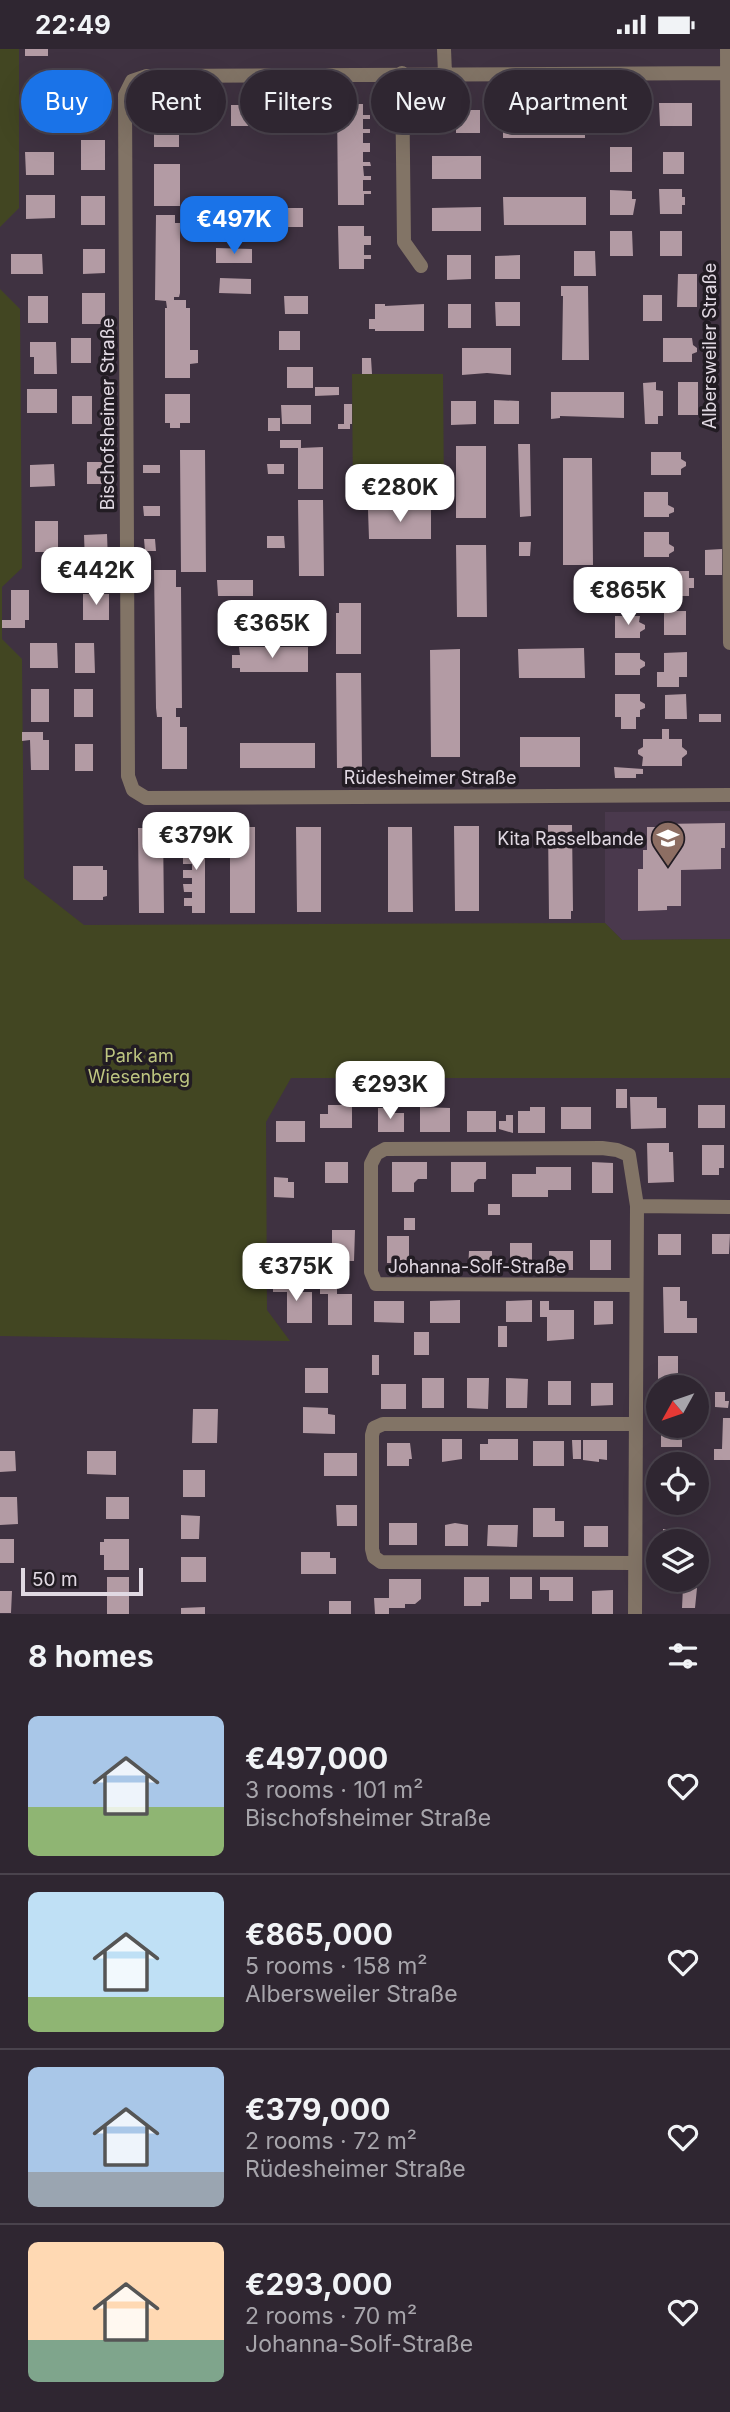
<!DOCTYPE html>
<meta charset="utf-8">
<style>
:root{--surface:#2f2631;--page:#372e39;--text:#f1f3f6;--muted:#a7a5ab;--line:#4a434d;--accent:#1a73e8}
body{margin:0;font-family:Inter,sans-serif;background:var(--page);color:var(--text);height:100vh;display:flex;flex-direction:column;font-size:26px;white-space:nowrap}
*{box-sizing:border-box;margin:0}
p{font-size:23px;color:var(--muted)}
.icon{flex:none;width:38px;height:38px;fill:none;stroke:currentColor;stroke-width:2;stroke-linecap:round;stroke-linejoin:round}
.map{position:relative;height:1565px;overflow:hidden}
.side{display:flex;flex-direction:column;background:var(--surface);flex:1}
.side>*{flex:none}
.guide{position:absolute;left:21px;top:21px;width:690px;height:63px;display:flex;gap:14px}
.needle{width:46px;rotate:230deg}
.tools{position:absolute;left:646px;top:1326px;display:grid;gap:14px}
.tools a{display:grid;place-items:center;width:63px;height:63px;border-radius:50%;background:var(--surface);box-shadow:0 7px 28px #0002,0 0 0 2px var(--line);font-size:35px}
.scale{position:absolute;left:21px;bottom:18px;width:122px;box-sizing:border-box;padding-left:7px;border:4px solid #e1d9e3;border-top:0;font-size:19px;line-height:24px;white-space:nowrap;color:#e1d9e3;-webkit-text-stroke:5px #221c23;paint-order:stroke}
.price{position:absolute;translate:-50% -60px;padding:0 16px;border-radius:14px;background:#fff;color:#222;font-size:23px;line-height:46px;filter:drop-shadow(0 2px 4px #0008)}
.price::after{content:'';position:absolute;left:50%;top:42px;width:21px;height:16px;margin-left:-10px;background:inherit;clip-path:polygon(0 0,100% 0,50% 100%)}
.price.active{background:var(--accent);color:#fff}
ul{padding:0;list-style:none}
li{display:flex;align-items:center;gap:21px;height:175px;padding:0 28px}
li+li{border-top:2px solid var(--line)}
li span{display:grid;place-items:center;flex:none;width:196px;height:140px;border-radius:10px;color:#555}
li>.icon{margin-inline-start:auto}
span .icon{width:84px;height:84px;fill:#fffc;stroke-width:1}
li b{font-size:30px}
h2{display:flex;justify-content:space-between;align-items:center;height:84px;padding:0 28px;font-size:30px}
.chip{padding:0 24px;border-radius:32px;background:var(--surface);box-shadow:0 7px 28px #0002,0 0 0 2px var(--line);font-size:24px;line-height:63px}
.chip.active{background:var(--accent);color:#fff}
.status{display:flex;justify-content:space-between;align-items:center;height:49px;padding:0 35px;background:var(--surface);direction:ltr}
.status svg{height:19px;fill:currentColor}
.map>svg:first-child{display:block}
.built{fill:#4a394d}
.green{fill:#424622}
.building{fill:#b39ba4}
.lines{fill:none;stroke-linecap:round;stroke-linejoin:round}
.minor{stroke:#827466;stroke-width:14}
.labels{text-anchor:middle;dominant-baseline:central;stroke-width:7;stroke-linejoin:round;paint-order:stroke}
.street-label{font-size:18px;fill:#e1d9e3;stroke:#221c23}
.poi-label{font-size:18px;fill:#e1d9e3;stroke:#221c23;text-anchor:end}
.park-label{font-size:18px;fill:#bec681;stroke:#221c23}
</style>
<div class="status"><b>22:49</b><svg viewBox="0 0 49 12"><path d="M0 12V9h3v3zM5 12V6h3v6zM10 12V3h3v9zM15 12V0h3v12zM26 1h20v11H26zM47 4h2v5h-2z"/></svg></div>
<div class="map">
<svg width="730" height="1565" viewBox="0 0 730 1565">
<rect width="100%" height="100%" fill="#3f3241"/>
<!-- built -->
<path class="built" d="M730,762V890L622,891L605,874V763Z"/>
<!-- green -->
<path class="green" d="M0,0H19V159L0,178Z
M0,183V240L20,260L22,519L2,538V590L22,610L24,829L84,876L605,874L622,891L730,890V1029H291L266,1073L267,1261L290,1292L0,1287Z
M352,325H443L444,448L353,449Z"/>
<!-- building -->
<path class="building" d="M25,0H48V7H25Z
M73,46H98L99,78H74Z
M27,47H47V73H27Z
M610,54H633V83H610Z
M659,54H692V77H660Z
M337,55H363V66H370V70H363V80H370V84H363V94H370V103H363V113H370L371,117H363L364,127H371V131H363V142H371V145H364V156H338Z
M154,56H179V98H154Z
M231,56H257V77H231Z
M281,56H306V76H281Z
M431,56H456V61H480V84H456V80H431Z
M503,61H585V89H503Z
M81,91H105V121H81Z
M610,98H632V123H610Z
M25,103H54V126H26Z
M663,103H684V125H663Z
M432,107H481V130H432Z
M154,115H180V157H154Z
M659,140H682V148H685V156H682V165H660Z
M610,141L632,142V150H636L633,166H610Z
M26,146H55V169L26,170Z
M81,147H105V176H81Z
M238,148H247V151H255V179H230V152H238Z
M503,148H586V176H504Z
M481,158V182H432V159Z
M279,159H303V178H279Z
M156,166H175V174H180V244L179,248H174V251H186V259H190V301H198V314L190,315V329H165V259H167L166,252L155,251Z
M338,177H364V187H371V196H364V206H371V210H364V220H339Z
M610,182H632L633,207H610Z
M660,182H682V207H660Z
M216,199L252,200V214H216Z
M83,200H105V224L83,225Z
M574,202H595L596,227H574Z
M11,205H42L43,225H11Z
M447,206H471V230L447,231Z
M520,206V230H495V207Z
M678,225H697V258H677Z
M220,229L251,230V245L219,244Z
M561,237H588L589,311H562L563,247H561Z
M82,244H105V275H82Z
M643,246H662V272H643Z
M28,247H48V274H28Z
M284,247H308V265H285Z
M495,253H520V277H496Z
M375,255H385V257L424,255V282H375V280H369V270H375Z
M448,255H471V279H448Z
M279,282H300V301H279Z
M71,289H91V314H71Z
M663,289H692L693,296L697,299V303L692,305V313H663Z
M30,293H56L57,325H34V308H30Z
M462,299H511V326L487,324L462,326Z
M362,309H371L372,325H362Z
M287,318H313V339H287Z
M656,333V341L663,342V367H658V375H645L643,334Z
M678,333H698V366H678Z
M315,338H339V346L315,347Z
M27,340H57V364H27Z
M551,343H624V369L560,367V369L551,370Z
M165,345H190V374H180V379H170V374H165Z
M72,347H92V375H72Z
M494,351L519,352V375H494Z
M451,352H476V375L451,376Z
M344,355H352V375H350V380H338V375H344Z
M281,356H311V375H282Z
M268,369H280V382H268Z
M280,391H301V399L323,398V440H298V399H280Z
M518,395H530L531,467L520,468Z
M456,397H486V469H456Z
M180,401H205L206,523H181Z
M651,403H681V410L686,413V417L681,420V426H651Z
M563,409H592L593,516H563Z
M87,413H107V435H87Z
M54,415L55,437L30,438V416Z
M267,415H284V425H268Z
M143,416H160V424H143Z
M644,443H668V456L674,459V463L669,465V468H644Z
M298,451H323L324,527H299Z
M143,457H160V467H144Z
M368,461H431V490H369Z
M35,472H58V503H35Z
M644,483H669V495L674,498V502L669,505V508H644Z
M107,485L108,512L85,513L84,486Z
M267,487H284L285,499H267Z
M144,490H155L156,502H145Z
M519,493H531L530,507H519Z
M456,496H486L487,568H457Z
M722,500V526H705V501Z
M154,521H176V538H181L182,659H176V668H180V678H187V720H162V668H157L156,659Z
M662,522H689V529H694V539H689V547H662Z
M217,531H253V547H218Z
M11,541H29V571H25V579H2V571H11Z
M83,545H109V571H83Z
M576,545H588V556H576Z
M622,545L623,560L606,561V546Z
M339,554H361V605H336V564H339Z
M300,561H315V591H300Z
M239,562H254V576H239Z
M664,562H686V586H664Z
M615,567H640L639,573L645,576V580L640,583V589H615Z
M30,594H57L58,619H30Z
M75,594H94L95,624H75Z
M239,598H308V623H240V619H232V606H240Z
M584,599L585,629H519L518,600Z
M460,600V708H431L430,601Z
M687,603V628H679V638H657V623H664V604Z
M615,604H640V610L645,613V617L640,620V626H615Z
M336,624H361L362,719H337Z
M31,640H49V673H31Z
M74,640H93V668H74Z
M615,645H640V652L645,655V659L640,661V668H636V680H621V668H615Z
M686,645L687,670H665V646Z
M699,665H721V673H699Z
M662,680H669V690H682V698L687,702V705L682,709V717H642L643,708L638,705V701L643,698V690H662Z
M22,683H43V691H49V721H31L30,691L22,692Z
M520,688H580V718H520Z
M240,694H315V719H240Z
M75,695H93V722H75Z
M614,718L643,720V725H636V729H615Z
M725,774V799H721V820L681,821V857H667V861L638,862V820H643V801H647V778H661V775Z
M548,776H572L573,862H571V870H549Z
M454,777H479V862H455Z
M230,778H255V864H230Z
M296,778H321V863H297Z
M388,778H412L413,863H388Z
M138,779H163L164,864H139Z
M192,779H205V864H192V857H184V849H192V843H184L183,835H192V829H183V821H192V815H183V807H192Z
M73,817H103V821H107V847L103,848V851H73Z
M616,1040H627V1059H616Z
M630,1048H657V1059H666V1079L631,1080Z
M328,1056H352V1079H320V1065H328Z
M698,1056H725V1079H698Z
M420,1058L450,1059V1083H420Z
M530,1058H545V1084H518V1062H530Z
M561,1058H591V1080H561Z
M378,1059H391V1064H404V1083H378Z
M467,1062H496V1083H467Z
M506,1066H513V1084L499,1080V1072H506Z
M276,1072H305V1093H276Z
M647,1094H669V1103H673L674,1133L648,1134Z
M702,1096H724V1119H719V1126H702Z
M325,1113H348V1134H325Z
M392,1113H427V1130H418L414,1134V1143H392Z
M451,1113H486V1130H478L474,1134V1143H451Z
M592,1113L613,1114V1144H592Z
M536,1118H571V1141H548V1148H512V1125H536Z
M274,1128L288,1129V1133H294V1149L274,1148Z
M488,1155H500V1166H488Z
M404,1169H415V1181H404Z
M332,1181H355L354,1212H332Z
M658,1185H681V1206H658Z
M712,1185H730L729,1205H712Z
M387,1187H409V1214H387Z
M590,1191H611V1221H590Z
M510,1194H532V1222L510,1221Z
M273,1200H298V1223H278V1212H273Z
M469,1202H492V1222H468Z
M549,1202H573V1221H549Z
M273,1233H295V1243H312V1274H287V1243H273Z
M320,1237H337V1245H352V1276H328V1245H320Z
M663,1238H680V1252H687V1269H697V1284H664Z
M460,1251V1274H430V1252Z
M532,1251V1273H506V1252Z
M374,1252H404V1274L374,1273Z
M540,1252H549V1261H574V1290L547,1292V1268H540Z
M594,1252H613V1275L594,1276Z
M498,1277H507V1298H498Z
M414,1283H429V1306H414Z
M372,1306H379V1326H372Z
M658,1307H678V1334H658Z
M305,1319H328V1344H305Z
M422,1329H444V1359H422Z
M467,1329H489L488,1360L467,1359Z
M506,1329L528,1330L527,1359H506Z
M548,1332H571V1356H548Z
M591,1334H613V1356L591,1357Z
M381,1335H406V1360H381Z
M715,1343H725V1352H729L728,1359L715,1358Z
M303,1358L328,1359V1365L335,1366V1385L303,1384Z
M193,1360H218L217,1394H192Z
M723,1369H730V1411H714V1400H722Z
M661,1377H682V1398H661Z
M442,1390H462V1410L442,1413Z
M488,1390H518V1411H480V1395H488Z
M572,1391H581V1410H573Z
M583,1391H607V1411L599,1410V1413L583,1411Z
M533,1392H564V1417H533Z
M387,1394H410L412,1410H409V1417H387Z
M0,1402H15L16,1422L0,1423Z
M87,1402H116V1426L87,1425Z
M324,1404H357V1427H324Z
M183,1421H205V1448H183Z
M0,1448H17L18,1475L0,1476Z
M106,1448H129V1470H106Z
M658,1454H682V1460L658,1459Z
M336,1456H357V1477H337Z
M533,1459H555V1472H564V1488H533Z
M181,1466L200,1467L199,1490H181Z
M389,1474H417V1496H389Z
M455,1474L468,1476V1497H445V1476Z
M488,1476H518L517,1498L487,1497Z
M584,1477H608V1498H584Z
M663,1480H685L684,1493H663Z
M0,1490H14V1514H0Z
M104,1490H129V1521H104V1506H100V1493H104Z
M301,1503H330V1509H336V1525H301Z
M181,1508H206V1533H181Z
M107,1528H129V1565H107Z
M464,1528H489V1553H481V1557H464Z
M510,1528H532V1550H510Z
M540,1528H573V1552H549V1541H540Z
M389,1530H421V1550L415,1555H405V1559H389V1565H375L374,1549H389Z
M683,1538L697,1539L695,1559H682Z
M613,1541V1565H592V1542Z
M0,1542H12L11,1564H0Z
M329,1552H351V1565H329Z
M205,1558V1565H181V1559Z"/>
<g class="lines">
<!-- minor -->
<path class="minor" d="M444,0L445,24
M727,0L730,594
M402,24L404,193L421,217
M730,24L147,27L132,32L125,46L128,727L133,741L146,749L730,746
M637,1157L730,1158
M635,1375H383L374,1379L372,1386V1500L374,1508L381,1513L635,1514
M635,1565L637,1157L629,1106L617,1101L602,1099L385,1100L376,1105L371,1115V1223L376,1235L635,1236"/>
</g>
<!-- icons -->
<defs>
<symbol id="school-pin" viewBox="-11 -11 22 30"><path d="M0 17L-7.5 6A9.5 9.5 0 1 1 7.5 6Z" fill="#8d6e63" stroke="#221c23"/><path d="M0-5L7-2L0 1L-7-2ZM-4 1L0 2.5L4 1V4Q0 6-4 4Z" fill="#fff"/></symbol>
</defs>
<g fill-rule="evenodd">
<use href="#school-pin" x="649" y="770" width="38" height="52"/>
</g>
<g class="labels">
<!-- street labels -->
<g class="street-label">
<text transform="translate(709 297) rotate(-90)">Albersweiler Straße</text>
<text transform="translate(107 365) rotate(-90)">Bischofsheimer Straße</text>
<text x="430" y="728">Rüdesheimer Straße</text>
<text x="477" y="1217">Johanna-Solf-Straße</text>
</g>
<!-- poi labels -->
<g class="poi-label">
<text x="644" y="789">Kita Rasselbande</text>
</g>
<!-- park labels -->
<g class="park-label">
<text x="139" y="1006">Park am<tspan x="139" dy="21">Wiesenberg</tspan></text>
</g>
</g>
</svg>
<div class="tools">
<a><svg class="needle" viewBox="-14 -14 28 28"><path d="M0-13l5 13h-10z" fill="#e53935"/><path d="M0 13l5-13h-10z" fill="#a7a5ab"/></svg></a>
<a><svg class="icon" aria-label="locate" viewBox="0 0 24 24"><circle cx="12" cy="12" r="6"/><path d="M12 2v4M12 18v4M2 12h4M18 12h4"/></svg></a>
<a><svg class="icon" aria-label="layers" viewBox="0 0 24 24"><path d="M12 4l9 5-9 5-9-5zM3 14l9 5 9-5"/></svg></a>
</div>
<div class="scale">50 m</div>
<b class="price active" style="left:234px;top:207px">€497K</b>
<b class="price" style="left:400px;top:475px">€280K</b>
<b class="price" style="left:96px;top:558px">€442K</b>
<b class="price" style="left:628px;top:578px">€865K</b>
<b class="price" style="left:272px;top:611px">€365K</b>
<b class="price" style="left:196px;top:823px">€379K</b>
<b class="price" style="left:390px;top:1072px">€293K</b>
<b class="price" style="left:296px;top:1254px">€375K</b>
<div class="guide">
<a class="chip active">Buy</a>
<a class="chip">Rent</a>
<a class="chip">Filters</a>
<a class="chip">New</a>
<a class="chip">Apartment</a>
</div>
</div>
<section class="side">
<h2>8 homes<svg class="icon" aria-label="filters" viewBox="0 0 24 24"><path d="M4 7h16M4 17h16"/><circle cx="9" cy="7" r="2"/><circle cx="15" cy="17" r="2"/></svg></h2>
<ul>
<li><span style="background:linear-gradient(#a9c7e8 65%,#8fb573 0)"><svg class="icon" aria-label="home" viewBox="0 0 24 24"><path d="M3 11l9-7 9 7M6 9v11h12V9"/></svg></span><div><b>€497,000</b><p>3 rooms · 101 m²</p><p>Bischofsheimer Straße</p></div><svg class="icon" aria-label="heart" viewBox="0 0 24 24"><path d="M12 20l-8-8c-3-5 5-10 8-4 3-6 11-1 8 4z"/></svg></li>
<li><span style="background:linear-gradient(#bfe0f5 75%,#8fb573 0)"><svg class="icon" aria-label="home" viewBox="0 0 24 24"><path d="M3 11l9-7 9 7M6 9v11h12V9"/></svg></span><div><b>€865,000</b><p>5 rooms · 158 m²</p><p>Albersweiler Straße</p></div><svg class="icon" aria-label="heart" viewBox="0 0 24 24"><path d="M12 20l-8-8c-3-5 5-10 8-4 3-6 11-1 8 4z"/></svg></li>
<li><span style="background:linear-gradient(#a9c7e8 75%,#9aa5b1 0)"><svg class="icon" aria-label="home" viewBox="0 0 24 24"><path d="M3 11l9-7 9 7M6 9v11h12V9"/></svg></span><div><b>€379,000</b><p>2 rooms · 72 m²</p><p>Rüdesheimer Straße</p></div><svg class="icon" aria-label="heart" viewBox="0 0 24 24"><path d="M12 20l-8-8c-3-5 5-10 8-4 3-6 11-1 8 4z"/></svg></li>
<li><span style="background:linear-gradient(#ffd9b3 70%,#7fa58c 0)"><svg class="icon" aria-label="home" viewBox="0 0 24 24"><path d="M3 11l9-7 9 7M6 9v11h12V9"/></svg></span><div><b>€293,000</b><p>2 rooms · 70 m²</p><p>Johanna-Solf-Straße</p></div><svg class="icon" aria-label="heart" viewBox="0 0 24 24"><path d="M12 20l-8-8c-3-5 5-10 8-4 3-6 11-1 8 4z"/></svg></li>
</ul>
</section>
